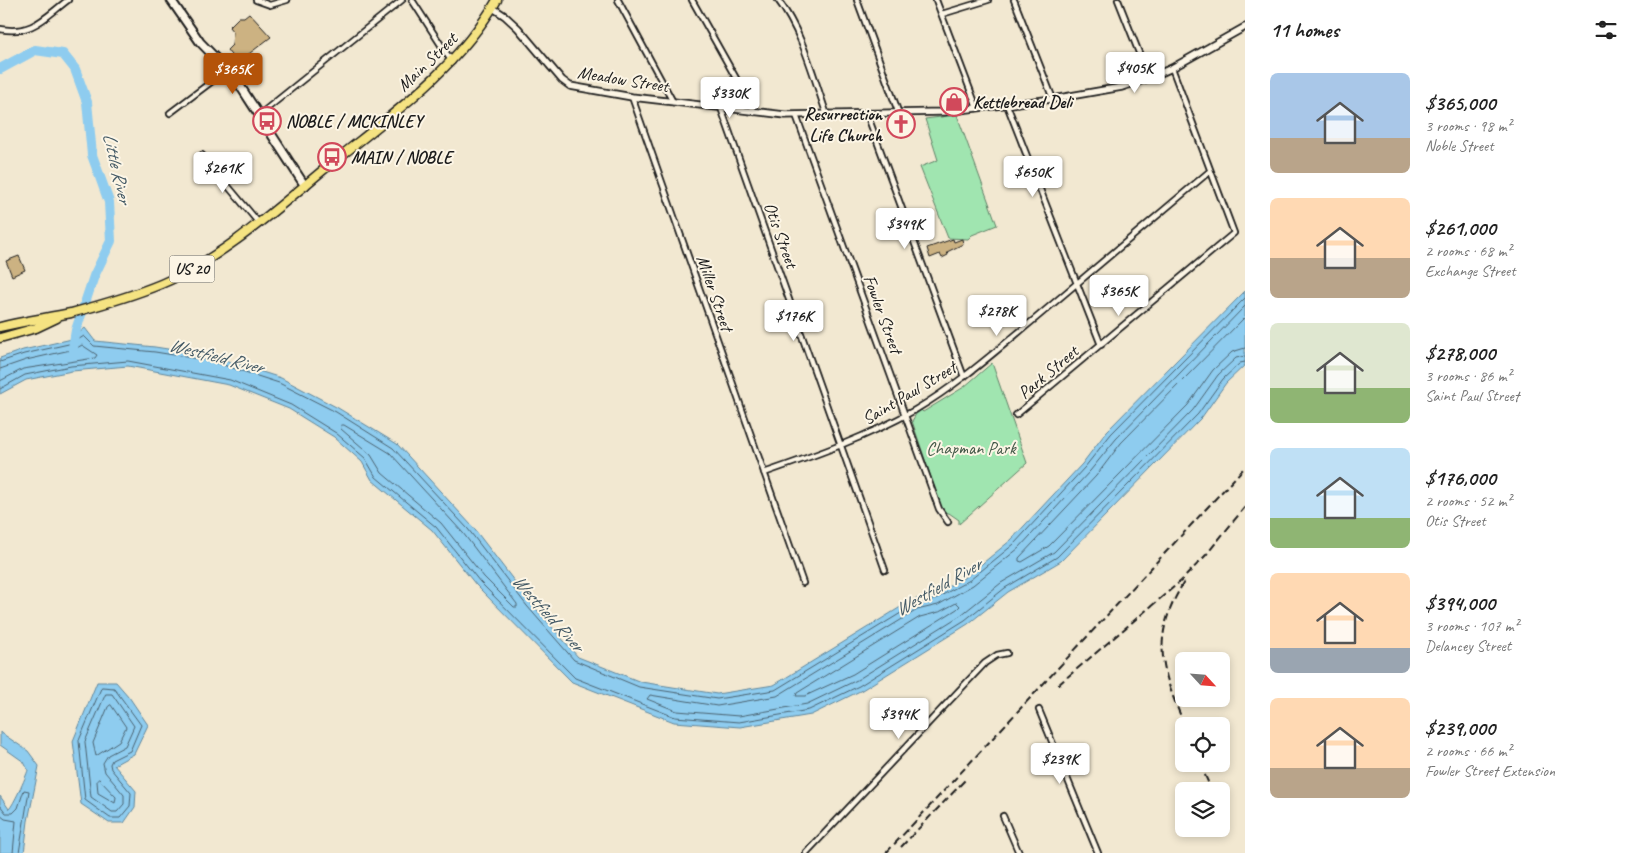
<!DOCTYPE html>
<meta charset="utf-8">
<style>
:root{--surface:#fff;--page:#f6f6f6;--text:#222;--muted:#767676;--accent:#b45309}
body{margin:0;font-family:Caveat,sans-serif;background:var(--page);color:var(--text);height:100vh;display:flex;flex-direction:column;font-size:19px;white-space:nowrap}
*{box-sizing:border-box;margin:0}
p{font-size:16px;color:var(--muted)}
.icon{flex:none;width:28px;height:28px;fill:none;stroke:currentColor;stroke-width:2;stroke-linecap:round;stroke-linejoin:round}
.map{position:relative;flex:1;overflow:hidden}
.details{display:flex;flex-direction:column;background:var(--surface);width:400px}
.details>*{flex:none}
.needle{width:32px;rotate:116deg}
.buttons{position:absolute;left:1175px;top:652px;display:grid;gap:10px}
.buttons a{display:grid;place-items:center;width:55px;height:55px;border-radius:8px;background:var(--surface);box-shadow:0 2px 8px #0003;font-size:25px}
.price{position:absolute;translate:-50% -42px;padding:0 11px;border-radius:5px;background:#fff;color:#222;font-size:16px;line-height:32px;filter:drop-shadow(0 1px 2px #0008)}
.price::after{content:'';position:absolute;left:50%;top:30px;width:15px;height:11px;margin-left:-8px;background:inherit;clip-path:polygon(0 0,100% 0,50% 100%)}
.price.current{background:var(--accent);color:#fff}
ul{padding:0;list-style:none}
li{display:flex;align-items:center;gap:15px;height:125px;padding:0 25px}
li span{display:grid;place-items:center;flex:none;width:140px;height:100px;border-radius:8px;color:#555}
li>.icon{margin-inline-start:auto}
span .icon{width:60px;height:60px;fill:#fffc;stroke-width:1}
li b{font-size:21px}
h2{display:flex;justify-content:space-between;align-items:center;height:60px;padding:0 25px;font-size:21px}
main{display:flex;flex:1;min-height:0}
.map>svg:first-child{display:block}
.green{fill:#a0e5b0;stroke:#5e8066}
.water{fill:#8eccef;stroke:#60869b}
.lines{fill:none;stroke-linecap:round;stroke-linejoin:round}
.shore{stroke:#4a6270;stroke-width:1}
.river{stroke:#8eccef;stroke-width:10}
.building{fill:#ccb282;stroke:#1c1c1c}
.minor-casing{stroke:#1c1c1c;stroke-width:8}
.tertiary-casing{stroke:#1c1c1c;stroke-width:9}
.secondary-casing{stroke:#1c1c1c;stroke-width:11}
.primary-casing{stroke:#1c1c1c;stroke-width:11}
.minor{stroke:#fcf5e5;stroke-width:4.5}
.tertiary{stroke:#fcf5e5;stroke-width:5.5}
.secondary{stroke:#fcf5e5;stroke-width:7}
.primary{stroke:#f5e382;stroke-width:8}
.rail{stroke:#1c1c1c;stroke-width:2;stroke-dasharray:8 4;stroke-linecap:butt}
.labels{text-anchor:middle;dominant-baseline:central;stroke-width:4;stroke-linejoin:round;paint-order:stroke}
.shield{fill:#fcf5e5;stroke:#5f5d58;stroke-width:1}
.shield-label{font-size:16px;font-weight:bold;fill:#1c1c1c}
.street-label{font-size:18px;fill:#1c1c1c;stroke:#fcf5e5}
.poi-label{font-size:18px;font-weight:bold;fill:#1c1c1c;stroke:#fcf5e5;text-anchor:start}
.park-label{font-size:18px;fill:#445848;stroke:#fcf5e5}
.water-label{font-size:19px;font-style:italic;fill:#445a66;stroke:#fcf5e5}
</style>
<main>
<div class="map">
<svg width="1245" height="853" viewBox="0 0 1245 853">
<rect width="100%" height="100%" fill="#f2e8d1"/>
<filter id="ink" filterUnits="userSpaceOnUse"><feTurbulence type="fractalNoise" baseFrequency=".02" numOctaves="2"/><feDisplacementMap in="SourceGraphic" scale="10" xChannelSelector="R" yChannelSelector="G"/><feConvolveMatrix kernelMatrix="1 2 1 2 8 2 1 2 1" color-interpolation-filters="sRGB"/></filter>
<g filter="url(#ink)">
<!-- green -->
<path class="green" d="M957,115L997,225L972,235L968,239L948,238L920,167L938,160L925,119Z
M992,363L1027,463L959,524V520L949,513H943L912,421L916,414L921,410L923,412L964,387Z"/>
<!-- water -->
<path class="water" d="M1245,291V365L1226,383L1202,417L1061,561L1008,592L968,624L862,690L811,715L740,727L674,722L572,682L476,585L432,530L372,480L362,462L334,437L289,409L229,385L128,366L72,371L26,380L0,394V358L23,350L72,339L85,328L95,341L155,347L212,356L281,378L338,408L397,444L472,526L531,603L578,657L641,682L717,694L774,685L912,600L933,595L967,576L1011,540L1082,464L1107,431Z
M97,682H116L129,697L148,725L134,754L114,765L136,791L135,807L124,823H109L81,804L73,741Z
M0,732L28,751L39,766L28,821L24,853H0V796L9,809C13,806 26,777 28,770L24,762L0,745Z"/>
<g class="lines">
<!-- shore -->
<path class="shore" d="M1245,306L1116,439L1090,471L1019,548L973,585L938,605L917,610L777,696L717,706L650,695L647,699L677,711L739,716L807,704L857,680L961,615L1001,583L1054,552L1193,410L1218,375L1236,358L1245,356
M1245,317L1121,443L1096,476L1019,558V561L1022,562L1049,546L1188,405L1213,370L1232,352L1245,348
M0,362L24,354L73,343L84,336L94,346L155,352L211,361L279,383L336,412L393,448L468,529L527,606L574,660L639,687L717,699L775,690L914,605L935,599L970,580L1014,544L1085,467L1111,434L1245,298
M0,369L26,360L75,349L82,345L97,355L95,358L23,369L0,381
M0,389L25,375L71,366L128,361L230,380L291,405L336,433L365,458L376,477L436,527L480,582L575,678L675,717L739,722L809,710L859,686L965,620L1005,588L1057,557L1198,414L1223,379L1240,363L1245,362
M341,425H344L390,453L463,533L517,604V607H514L484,577L441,523L382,473L371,455L341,429Z
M957,603L960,606L957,609L853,674L805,696H796L797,693L920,617L939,612Z
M102,687L114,688L141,725L130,751L112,760L110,764L111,769L131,793L130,806L120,818H110L85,800L79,741Z
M106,694H112L134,726L125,746L108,755L103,763L105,772L124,795V804L117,812H112L91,797L85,742Z
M111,705L126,727L119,741L96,756L93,743L108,707Z
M99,779L116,797L115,803L98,793L97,781Z
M0,805L6,813H13L18,808L24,790L29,791L19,853
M0,815L5,819L16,821L13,853"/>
<!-- river -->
<path class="river" d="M0,69L35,50L63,54L75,69L87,102L92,155L109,202L111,241L94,276L76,330L73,348"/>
</g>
<!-- building -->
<path class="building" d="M249,13L271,37L237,63L227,50L232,45L233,32L229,27L239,17H244Z
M953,239L954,242L962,239L963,244L947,252L948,255L942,258L940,254L930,258L927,248Z
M19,256L25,270L12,276L6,261Z"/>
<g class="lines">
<defs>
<path id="minor" d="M256,0L270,5L287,0
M412,0L452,62
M618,0L673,102
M692,0L755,112
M778,0C803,33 813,76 827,115
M857,0L899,114
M936,0L977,108
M1014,0L1053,99
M1118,0L1149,78
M942,14L988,0
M0,29C32,35 44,18 68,0
M632,97L803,583
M1007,105L1101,345
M721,108L885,570
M170,113L227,70
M867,114L964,377
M259,115L402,0
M796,115L939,509L948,522
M202,155L258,222
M1016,415L1234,233L1172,68
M764,473C816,455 867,437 915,410C959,384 997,350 1036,318C1094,269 1152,220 1210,171
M1039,710L1098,853
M1003,816L1019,853
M806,853L985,663L997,655L1007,653"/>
<path id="tertiary" d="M493,8L505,16L518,28L562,80L570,86L632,97L785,115L943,112L1053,99L1122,87L1149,78L1172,68L1245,27"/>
<path id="secondary" d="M171,0L200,42L235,78L305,186"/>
<path id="primary" d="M0,327C23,321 47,318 71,313C101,305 132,296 161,284C219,260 274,211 322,171C386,119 455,72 497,0
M0,338L36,328L57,318"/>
</defs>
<!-- minor casing -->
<use href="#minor" class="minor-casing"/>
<!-- tertiary casing -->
<use href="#tertiary" class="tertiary-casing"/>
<!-- secondary casing -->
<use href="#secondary" class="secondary-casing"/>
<!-- primary casing -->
<use href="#primary" class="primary-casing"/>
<!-- minor -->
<use href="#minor" class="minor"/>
<!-- tertiary -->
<use href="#tertiary" class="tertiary"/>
<!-- secondary -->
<use href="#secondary" class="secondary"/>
<!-- primary -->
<use href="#primary" class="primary"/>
<!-- rail -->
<path class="rail" d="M1184,582C1150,638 1161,670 1185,726
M1058,685L1181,581L1206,555L1245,507
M1200,764L1212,791
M901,847L965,780
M886,853L1245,467"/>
</g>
</g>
<!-- icons -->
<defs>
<symbol id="shop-ring" viewBox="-11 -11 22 22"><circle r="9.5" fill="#fcf5e5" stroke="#d1495b" stroke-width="1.5"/><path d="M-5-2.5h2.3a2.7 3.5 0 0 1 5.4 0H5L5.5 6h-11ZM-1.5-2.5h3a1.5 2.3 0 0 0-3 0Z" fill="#d1495b"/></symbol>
<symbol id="bus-ring" viewBox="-11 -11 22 22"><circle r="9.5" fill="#fcf5e5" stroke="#d1495b" stroke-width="1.5"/><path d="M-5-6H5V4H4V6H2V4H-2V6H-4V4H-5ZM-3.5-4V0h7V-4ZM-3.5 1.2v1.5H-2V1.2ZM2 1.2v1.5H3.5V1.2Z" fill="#d1495b"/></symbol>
<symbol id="church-ring" viewBox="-11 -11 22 22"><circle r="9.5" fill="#fcf5e5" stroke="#d1495b" stroke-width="1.5"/><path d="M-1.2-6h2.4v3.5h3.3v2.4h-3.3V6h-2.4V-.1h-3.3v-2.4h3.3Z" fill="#d1495b"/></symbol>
</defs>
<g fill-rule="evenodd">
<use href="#shop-ring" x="938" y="86" width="32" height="32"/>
<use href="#bus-ring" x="251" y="105" width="32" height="32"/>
<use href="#church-ring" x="885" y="108" width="32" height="32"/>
<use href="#bus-ring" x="316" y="141" width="32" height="32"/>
</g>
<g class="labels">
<!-- shield labels -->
<rect class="shield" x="169.5" y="255.5" width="45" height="27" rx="4"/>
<g class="shield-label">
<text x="192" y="269">US 20</text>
</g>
<!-- street labels -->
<g class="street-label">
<text transform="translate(427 62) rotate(-44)">Main Street</text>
<text transform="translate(623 79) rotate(9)">Meadow Street</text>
<text transform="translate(781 235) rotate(70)">Otis Street</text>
<text transform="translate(715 293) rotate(71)">Miller Street</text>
<text transform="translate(883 314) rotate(70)">Fowler Street</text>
<text transform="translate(1048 372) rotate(-40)">Park Street</text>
<text transform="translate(909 393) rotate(-31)">Saint Paul Street</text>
</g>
<!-- poi labels -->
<g class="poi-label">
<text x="973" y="102">Kettlebread Deli</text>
<text x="882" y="114" text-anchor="end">Resurrection<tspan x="882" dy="21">Life Church</tspan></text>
<text x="286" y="121">NOBLE / MCKINLEY</text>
<text x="351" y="157">MAIN / NOBLE</text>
</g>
<!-- park labels -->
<g class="park-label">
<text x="971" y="448">Chapman Park</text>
</g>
<!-- water labels -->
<g class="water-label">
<text transform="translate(117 168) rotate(77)">Little River</text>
<text transform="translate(216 356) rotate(14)">Westfield River</text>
<text transform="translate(938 587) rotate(-30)">Westfield River</text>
<text transform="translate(548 613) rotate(48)">Westfield River</text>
</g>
</g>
</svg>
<div class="buttons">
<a><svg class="needle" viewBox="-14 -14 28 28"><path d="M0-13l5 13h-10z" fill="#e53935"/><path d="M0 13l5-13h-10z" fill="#767676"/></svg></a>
<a><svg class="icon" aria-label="locate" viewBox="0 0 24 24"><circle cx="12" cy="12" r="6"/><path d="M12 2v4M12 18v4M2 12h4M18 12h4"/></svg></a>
<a><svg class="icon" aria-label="layers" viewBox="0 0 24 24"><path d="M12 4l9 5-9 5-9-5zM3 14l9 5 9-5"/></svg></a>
</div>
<b class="price" style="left:1135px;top:94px">$405K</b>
<b class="price current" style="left:233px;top:95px">$365K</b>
<b class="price" style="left:730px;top:119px">$330K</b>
<b class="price" style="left:223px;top:194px">$261K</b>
<b class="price" style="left:1033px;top:198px">$650K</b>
<b class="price" style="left:905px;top:250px">$349K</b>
<b class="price" style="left:1119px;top:317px">$365K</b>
<b class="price" style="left:997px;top:337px">$278K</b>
<b class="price" style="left:794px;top:342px">$176K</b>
<b class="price" style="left:899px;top:740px">$394K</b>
<b class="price" style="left:1060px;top:785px">$239K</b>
</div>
<section class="details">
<h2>11 homes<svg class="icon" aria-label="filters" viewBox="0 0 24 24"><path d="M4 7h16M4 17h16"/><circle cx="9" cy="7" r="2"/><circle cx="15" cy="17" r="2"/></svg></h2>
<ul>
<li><span style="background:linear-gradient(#a9c7e8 65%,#b9a48a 0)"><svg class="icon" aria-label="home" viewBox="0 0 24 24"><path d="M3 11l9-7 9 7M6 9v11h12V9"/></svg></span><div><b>$365,000</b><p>3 rooms · 98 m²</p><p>Noble Street</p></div></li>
<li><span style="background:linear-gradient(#ffd9b3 60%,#b9a48a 0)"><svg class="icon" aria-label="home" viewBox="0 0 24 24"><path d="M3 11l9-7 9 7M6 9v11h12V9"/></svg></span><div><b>$261,000</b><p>2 rooms · 68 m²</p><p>Exchange Street</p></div></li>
<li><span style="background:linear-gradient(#dfe7d0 65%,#8fb573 0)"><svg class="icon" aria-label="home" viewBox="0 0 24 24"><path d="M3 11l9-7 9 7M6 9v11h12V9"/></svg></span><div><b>$278,000</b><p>3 rooms · 86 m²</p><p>Saint Paul Street</p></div></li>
<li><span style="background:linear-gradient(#bfe0f5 70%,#8fb573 0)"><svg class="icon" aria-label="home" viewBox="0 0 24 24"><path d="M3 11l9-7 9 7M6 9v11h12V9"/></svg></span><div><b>$176,000</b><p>2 rooms · 52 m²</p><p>Otis Street</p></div></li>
<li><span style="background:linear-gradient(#ffd9b3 75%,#9aa5b1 0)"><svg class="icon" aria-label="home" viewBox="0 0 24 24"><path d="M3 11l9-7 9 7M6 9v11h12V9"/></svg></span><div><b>$394,000</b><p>3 rooms · 107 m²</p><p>Delancey Street</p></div></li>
<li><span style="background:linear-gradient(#ffd9b3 70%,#b9a48a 0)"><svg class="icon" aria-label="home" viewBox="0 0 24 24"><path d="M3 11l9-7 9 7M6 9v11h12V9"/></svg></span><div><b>$239,000</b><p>2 rooms · 66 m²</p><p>Fowler Street Extension</p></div></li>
</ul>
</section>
</main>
